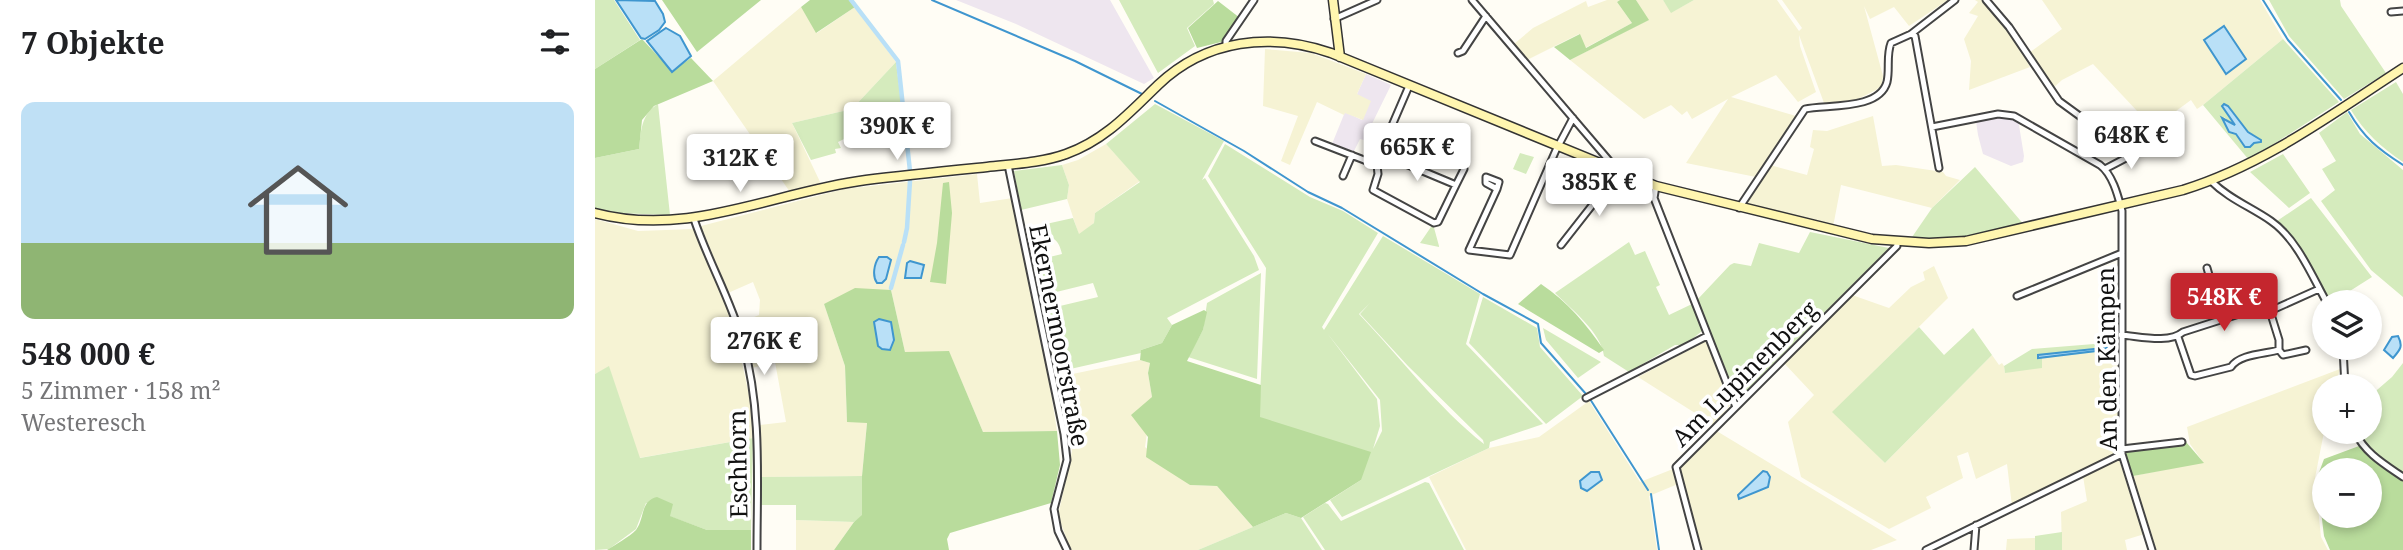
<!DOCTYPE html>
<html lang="de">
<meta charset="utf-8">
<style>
:root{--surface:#fff;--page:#f6f6f6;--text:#202124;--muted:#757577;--accent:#c4262e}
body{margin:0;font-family:"Noto Serif",serif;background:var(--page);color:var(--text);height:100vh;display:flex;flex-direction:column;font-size:26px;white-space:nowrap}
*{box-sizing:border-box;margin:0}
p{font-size:23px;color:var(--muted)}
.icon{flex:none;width:38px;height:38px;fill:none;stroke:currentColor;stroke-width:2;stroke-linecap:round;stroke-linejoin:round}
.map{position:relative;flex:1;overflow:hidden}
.panel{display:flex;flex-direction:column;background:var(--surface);width:595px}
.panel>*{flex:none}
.controls{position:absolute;left:1717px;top:290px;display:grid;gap:14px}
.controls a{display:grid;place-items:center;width:70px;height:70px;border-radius:50%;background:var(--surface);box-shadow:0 4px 10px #0003;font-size:35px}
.price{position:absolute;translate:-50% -60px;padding:0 16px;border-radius:7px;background:#fff;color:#222;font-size:23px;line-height:46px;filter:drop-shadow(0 2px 4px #0008)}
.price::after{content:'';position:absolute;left:50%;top:42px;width:21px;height:16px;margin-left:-10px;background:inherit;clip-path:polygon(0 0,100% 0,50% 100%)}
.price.active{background:var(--accent);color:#fff}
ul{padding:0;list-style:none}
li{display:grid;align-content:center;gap:14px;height:371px;padding:0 21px}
li span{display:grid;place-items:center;height:217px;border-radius:14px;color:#555}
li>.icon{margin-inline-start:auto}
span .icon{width:126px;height:126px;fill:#fffc;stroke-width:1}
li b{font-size:30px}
h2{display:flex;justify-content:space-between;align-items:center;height:84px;padding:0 21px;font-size:30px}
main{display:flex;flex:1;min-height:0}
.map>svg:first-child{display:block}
.industrial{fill:#eee6ef}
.farmland{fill:#f6f3d4}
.green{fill:#d5ebbd;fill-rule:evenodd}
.forest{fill:#b9dc9c;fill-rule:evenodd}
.water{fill:#b9e0f7;stroke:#3f96cf;stroke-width:2}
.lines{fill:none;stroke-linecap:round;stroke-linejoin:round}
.stream{stroke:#3f96cf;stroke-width:2}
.canal{stroke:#b9e0f7;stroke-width:4.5}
.street-casing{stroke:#444;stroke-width:9}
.secondary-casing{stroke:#333;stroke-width:11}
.street{stroke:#fff;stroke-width:5}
.secondary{stroke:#fff6b0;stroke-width:8}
.labels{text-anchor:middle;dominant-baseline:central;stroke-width:7;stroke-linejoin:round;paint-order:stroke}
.street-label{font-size:24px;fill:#111;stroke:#fff}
</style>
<main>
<section class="panel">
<h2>7 Objekte<svg class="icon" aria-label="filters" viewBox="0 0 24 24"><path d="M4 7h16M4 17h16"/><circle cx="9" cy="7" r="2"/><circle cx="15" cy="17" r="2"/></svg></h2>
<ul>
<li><span style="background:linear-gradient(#bfe0f5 65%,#8fb573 0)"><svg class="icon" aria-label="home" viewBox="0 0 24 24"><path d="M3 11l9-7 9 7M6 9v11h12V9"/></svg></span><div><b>548 000 €</b><p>5 Zimmer · 158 m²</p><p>Westeresch</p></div></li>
</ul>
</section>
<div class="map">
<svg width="1808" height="550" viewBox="0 0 1808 550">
<rect width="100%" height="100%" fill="#fffdf5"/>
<!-- industrial -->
<path class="industrial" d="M361,0H515L559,78L549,84L421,24Z
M771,74L796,85L769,140L765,139L758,153L737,144L750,112L767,120L762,94Z
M1411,116L1423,119L1429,156L1428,162L1416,166L1388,154L1383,135L1381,121Z"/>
<!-- farmland -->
<path class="farmland" d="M1012,0H1025L1022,2L1037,23L990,48L984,34L932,60L919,44L938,28L991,1L993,7Z
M1041,0H1068L1077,12L1099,0H1182L1204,31L1207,28L1187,0H1353L1314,26L1299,7L1275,19L1269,6L1288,76L1287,85L1281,90L1269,96L1256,102L1229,103L1204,35L1205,46L1221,92L1203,102L1181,75L1136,97L1201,116L1161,177L1091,163L1133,99L1097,119L1092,111L1087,115L1076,105L1049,119L975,60L1053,20Z
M1380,0H1387L1399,11L1414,29L1435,67L1374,90L1376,61L1369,39L1383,16L1374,13L1383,2Z
M1447,0H1665L1688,39L1608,105L1602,109L1596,100L1558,128L1498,64L1467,80L1457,89L1434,53L1467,29Z
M206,7L222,33L260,7L301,62L257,109L197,123L227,186L195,192L118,81Z
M670,49L716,53L771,74L762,94L776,101L768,120L750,113L749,115L722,102L695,165L686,161L703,116L668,106Z
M1278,116L1287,166L1301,165L1348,172L1351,176L1365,180L1337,208L1246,185L1238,227L1150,205V201L1175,165L1212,175L1219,149L1215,147L1218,130L1232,131Z
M511,144L545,181L500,213L499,223L484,235L472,199L474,185L467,165L483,160Z
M382,174L385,203L418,198L449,348L462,431L388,432L354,352H310L296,290L229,304L250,366L252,422H272L267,476L166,477L165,425L191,422L180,362L157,368L145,323L164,315L165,300L158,282L133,293L106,226L249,189Z
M0,219L43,231L99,229L139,326L156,404L158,438L44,458L14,367L0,374Z
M1339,266L1353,298L1238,412L1290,463L1397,355L1404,365L1407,363L1409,366L1410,373L1446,358L1522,350L1525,451L1417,506L1412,464L1381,479L1373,452L1362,456L1368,478L1331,497L1336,508L1294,529L1206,477L1193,422L1219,395L1188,362L1251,299L1257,295L1294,308L1316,287L1330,280L1328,272Z
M1111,341L1136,404L1119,425L1043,377Z
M545,360L555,363L553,373L557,397L550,447L595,485L622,486L658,527L603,550H476L463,516L477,451L463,377Z
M1745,369L1740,387H1729V432L1720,478L1726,537L1733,550H1561L1556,532L1530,540L1532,550H1467L1466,512L1492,501L1488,476L1524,459L1544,521L1550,519L1538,476L1608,462L1595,444L1592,427Z
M994,401L1045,482L1078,469L1083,484L1054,496L1062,550H871L834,477L894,448L944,437Z
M1120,430L1302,540L1276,550H1106L1084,468Z
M201,520L259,522L239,550H201Z
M1440,538V550H1411L1412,539Z"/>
<!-- green -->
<path class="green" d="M0,0H19L45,40L0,69Z
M524,0H618L619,4L592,28L600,46L563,73Z
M1068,0H1099L1076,13Z
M1674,0H1745L1746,6L1791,73L1749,99L1694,36Z
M1688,39L1744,102L1654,160L1608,105ZM1627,106H1633L1653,132L1666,140L1664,143L1644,139L1641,134L1637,133L1629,117L1641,127L1640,122Z
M301,62L308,118L287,126L284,121L264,129L265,131L243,142L246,148L240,149L241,153L216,160L197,123L257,109Z
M1801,82L1808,94V162C1786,147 1770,133 1756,110Z
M63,104L75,215L21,213L0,208V158L44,149C46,131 46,114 63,104Z
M560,104L629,141L607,180L610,178L659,256L664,270L572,318L577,325L567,343L546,350V353L462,372L448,310L503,297L498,283L445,296L438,261L467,254C464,239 457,236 443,233L442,226L478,218L484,234L499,223L500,213L545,182L511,144Z
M1752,112L1765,134L1808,170V297L1776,270L1726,201L1740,190L1727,169L1741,161L1724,133Z
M630,144L715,197L748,211L783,233L727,327L729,330L788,236L885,294L871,344L948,424L895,442L894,448L747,517L735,500L766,480L664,417L671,268L613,176ZM775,303L765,314L813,366L888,440L889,444C842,407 805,357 764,314ZM732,333L785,400L787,431L778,449L785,426L782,399Z
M925,153L939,157L931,174L918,169Z
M1688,154L1715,193L1694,208L1655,172Z
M467,165L474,185L472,199L426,210L419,171Z
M1380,167L1430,226L1365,237L1315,240L1337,208Z
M1716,198L1777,277L1736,303L1695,234L1682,221Z
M838,224L844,246V247L825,243Z
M1215,232L1294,248L1143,399L1102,300L1135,265L1139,263L1156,266L1164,243L1204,253Z
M1034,242L1040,255L1050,251L1065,285L1061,287L1074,315L1097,304L1107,331L1090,345H1080L1034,372L1009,356C1006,332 977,310 960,293Z
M666,273L662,379L593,357L608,330L612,303Z
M888,297L942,328L945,347L988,396L951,424L874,343Z
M1324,327L1349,355L1378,328L1397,355L1290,463L1237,412Z
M948,328L1006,362L983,378L951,340Z
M1524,342L1522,350L1447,358V368L1410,373L1409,366L1437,349Z
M1808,363V474L1768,444L1763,432H1774L1775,396L1797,377Z
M14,366L45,458L158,438L156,530H112L74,516L51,503L41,529L14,549L0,550V374Z
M267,476V516L259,522L201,520V505H165L166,477Z
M830,482L834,483L869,550H730L708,517L730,503L733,504L746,521Z
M691,513L706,518L727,550H603Z
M1467,532V550H1440V536Z"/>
<!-- forest -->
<path class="forest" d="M67,0H166L102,52Z
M215,0H254L260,7L221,33L206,7Z
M1025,0H1041L1054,20L975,60L959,47L985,34L991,48L1037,23L1022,2Z
M623,1L645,18L630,41L602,48L593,28Z
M47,39L77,71L96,58L118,81L59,106L47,120L44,149L0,158V69Z
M354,182L357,213L351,284L335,282L342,243L348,183Z
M946,284C973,302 991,324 1009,350L1004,353L923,304Z
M260,288L296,290L310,352L354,351L388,432L462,431L465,465L456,503L355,533L352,539L354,550H239L259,522L267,515V476L272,423L252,422L250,366L229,304Z
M609,310L612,312L608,330L592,361L666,385L665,417L776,452L766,480L706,518L691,513L658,527L622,486L595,485L551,457L553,437L536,415L557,397L553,373L555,363L545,360L546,350L567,343L577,325Z
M1591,442L1609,463L1538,476L1527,449Z
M1764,446L1782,463L1808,480V550H1735L1729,536L1722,478L1729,459ZM1729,471H1774V516H1729Z
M62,497L78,504L75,516L112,530H156V550H12C20,545 34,537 41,530C50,518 45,501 62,497Z"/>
<!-- water -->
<path class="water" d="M21,0L60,1L68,14L70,22L64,30L50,39L46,38Z
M1629,26L1651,59L1631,74L1609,40Z
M71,28L85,36L96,56L77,72L52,41Z
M1629,104L1633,106L1653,132L1666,140V142L1659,143L1655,147H1650L1641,134L1634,132L1627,118L1640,125L1627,106Z
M284,257H292L296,260L291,279L287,283H282C277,276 279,264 284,257Z
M315,261L329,265L326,278H310L312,263Z
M284,319L296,322L299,340L295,350L287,349L283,346L279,322Z
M1803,336C1808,346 1806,349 1798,358L1789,350L1797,337Z
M1517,347V349L1443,358V355Z
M1168,471L1172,472L1175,477L1173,487L1144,499L1143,495Z
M996,472H1004L1007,480L992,491L986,488L985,481Z"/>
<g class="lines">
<!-- stream -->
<path class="stream" d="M337,0L480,61L547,94
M1668,0L1693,40L1746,100
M560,101L649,151L713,192L747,208L888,294L943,324L946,343L991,394
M1754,112C1769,138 1783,149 1808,165
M995,399L1053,490
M1056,494L1064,550"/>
<!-- canal -->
<path class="canal" d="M256,0L303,61L315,171
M309,242L312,228L315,181
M296,288L308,245"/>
<defs>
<path id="street" d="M877,0L1017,164
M1391,0L1414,27L1464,101L1534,152L1531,158L1510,169
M1796,12L1808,11
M739,19L782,0
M1316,34L1320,36L1344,168
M631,46V41L659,0
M863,53L868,51L891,16
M1337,127L1403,114L1419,116L1505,165C1518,175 1523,196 1527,211V454L1557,550
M720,141L782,165
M787,154L861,185L843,222L839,223L778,190L783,174L782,165L786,151L814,86
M413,165L469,434L472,460L459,509L463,531L472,550
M823,169L831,151
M748,176L757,155
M1616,181C1634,199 1656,207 1676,221C1702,239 1717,276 1732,303
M861,185L869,169
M1061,186L1059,198L1141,407
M902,189L891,183V177L904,182L902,189L874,250L915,255L961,150L978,118
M1144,208L1210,109C1230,104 1284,111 1292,82C1295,69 1291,56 1296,43L1316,34L1360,0
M99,219C113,261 136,300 148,343C167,410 162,481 162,550
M966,245L1024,171
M1612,268L1627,320
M1422,296L1527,253
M1526,335C1543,336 1574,344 1588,332L1669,306L1675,311L1724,289
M1583,337L1596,375L1600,376L1636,367C1644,354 1670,354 1684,350V340L1675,311
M1748,348L1750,387
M1684,350L1688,355L1711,350
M991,398L1112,336
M1760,432C1770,453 1789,464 1808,477
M1527,449L1587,442
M1103,550L1081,467L1302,246V242
M1331,550L1527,454
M1379,550L1381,525"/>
<path id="secondary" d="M738,0L745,57
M0,213C95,238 178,192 271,180C311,175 352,171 392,167C418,164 446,163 471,154C510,140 534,113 563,85C611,39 676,32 736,53L1061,186L1277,239L1334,243L1371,241L1588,190C1669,165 1737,114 1808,68"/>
</defs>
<!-- street casing -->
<use href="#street" class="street-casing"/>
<!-- secondary casing -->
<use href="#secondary" class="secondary-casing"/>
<!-- street -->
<use href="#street" class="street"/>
<!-- secondary -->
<use href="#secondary" class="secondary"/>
</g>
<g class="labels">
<!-- street labels -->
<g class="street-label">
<text transform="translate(465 335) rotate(79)">Ekernermoorstraße</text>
<text transform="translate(1511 359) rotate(-91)">An den Kämpen</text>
<text transform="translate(1149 373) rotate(-45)">Am Lupinenberg</text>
<text transform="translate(142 464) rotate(-91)">Eschhorn</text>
</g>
</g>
</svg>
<div class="controls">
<a><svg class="icon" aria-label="layers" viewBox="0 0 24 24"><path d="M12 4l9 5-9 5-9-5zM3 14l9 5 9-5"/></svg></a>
<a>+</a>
<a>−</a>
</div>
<b class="price" style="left:302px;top:162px">390K €</b>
<b class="price" style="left:1536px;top:171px">648K €</b>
<b class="price" style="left:822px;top:183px">665K €</b>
<b class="price" style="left:145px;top:194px">312K €</b>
<b class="price" style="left:1004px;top:218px">385K €</b>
<b class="price active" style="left:1629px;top:333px">548K €</b>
<b class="price" style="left:169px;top:377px">276K €</b>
</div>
</main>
